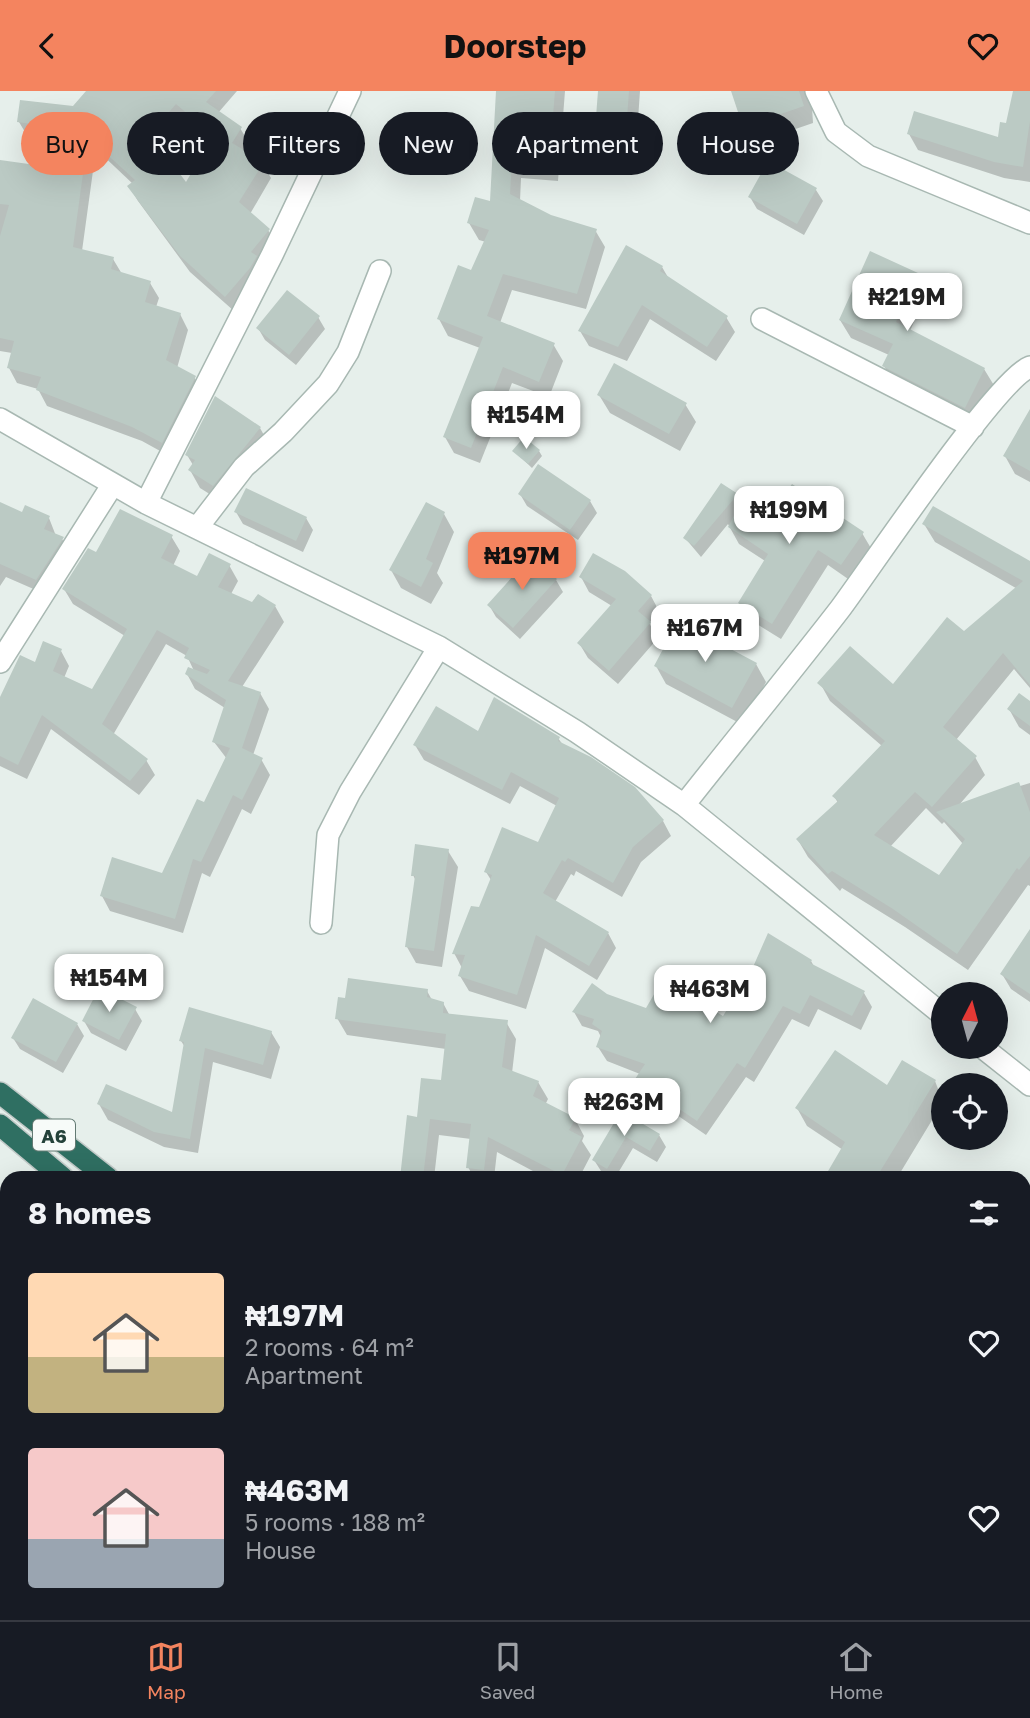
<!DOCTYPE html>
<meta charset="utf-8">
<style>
:root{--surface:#171b24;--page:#20242c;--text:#f1f3f6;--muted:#9ea1a6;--line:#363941;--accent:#f4845f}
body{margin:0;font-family:"Golos Text",sans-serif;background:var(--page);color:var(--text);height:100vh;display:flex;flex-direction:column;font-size:26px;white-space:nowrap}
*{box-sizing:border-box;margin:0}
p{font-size:23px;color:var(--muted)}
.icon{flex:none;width:38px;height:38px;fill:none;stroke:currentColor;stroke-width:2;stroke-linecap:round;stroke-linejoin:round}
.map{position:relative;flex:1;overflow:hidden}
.sheet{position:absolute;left:0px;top:1080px;width:1031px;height:450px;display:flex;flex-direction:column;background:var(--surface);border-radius:21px 21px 0 0;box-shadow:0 7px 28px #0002}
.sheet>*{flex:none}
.banner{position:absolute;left:21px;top:21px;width:989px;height:63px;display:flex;gap:14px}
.needle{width:46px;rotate:6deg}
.tools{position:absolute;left:931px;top:891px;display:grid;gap:14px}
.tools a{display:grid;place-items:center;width:77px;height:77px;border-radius:50%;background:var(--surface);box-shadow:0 7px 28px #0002;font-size:35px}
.price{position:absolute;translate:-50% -60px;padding:0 16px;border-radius:14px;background:#fff;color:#222;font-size:23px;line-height:46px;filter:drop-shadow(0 2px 4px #0008)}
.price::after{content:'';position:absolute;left:50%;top:42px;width:21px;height:16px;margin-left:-10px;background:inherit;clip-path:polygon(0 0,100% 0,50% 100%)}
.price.selected{background:var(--accent);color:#111}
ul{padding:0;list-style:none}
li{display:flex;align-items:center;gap:21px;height:175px;padding:0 28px}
li span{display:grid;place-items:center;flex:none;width:196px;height:140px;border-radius:7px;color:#555}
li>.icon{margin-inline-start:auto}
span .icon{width:84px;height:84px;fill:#fffc;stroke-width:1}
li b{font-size:30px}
h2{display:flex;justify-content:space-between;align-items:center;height:84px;padding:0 28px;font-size:30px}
.pill{padding:0 24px;border-radius:32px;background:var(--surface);box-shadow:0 7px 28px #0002;font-size:24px;line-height:63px}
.pill.selected{background:var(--accent);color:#111}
header{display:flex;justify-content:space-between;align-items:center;height:91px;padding:0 28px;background:var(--accent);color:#111;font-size:32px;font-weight:700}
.tab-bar{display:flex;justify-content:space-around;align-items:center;height:98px;border-top:2px solid var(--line);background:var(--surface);font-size:19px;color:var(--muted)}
.tab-bar a{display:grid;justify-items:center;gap:4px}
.tab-bar .selected{color:var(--accent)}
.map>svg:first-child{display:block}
.shadow{fill:#0003;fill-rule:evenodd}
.building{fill:#bbcac4;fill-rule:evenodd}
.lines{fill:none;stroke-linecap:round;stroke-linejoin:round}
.minor-casing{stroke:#a8b8b2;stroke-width:24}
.highway-casing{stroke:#c2cac8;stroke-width:24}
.minor{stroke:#fff;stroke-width:21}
.highway{stroke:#2f6f62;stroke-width:21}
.labels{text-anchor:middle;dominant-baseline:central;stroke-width:7;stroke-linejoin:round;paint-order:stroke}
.shield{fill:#f7fbf9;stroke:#637a73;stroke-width:2}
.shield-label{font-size:19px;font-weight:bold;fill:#24423a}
</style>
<header><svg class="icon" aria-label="back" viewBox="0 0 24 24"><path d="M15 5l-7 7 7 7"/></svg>Doorstep<svg class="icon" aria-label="heart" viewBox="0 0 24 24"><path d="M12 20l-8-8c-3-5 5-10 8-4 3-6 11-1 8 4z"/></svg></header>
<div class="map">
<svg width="1030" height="1529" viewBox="0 0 1030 1529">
<rect width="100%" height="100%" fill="#e6efeb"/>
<!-- shadow -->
<path class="shadow" d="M88,0H237L218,22L240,37L249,52L244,61L262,72L271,87L250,123L268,139L277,155L234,220L190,181L138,110L129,95L133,93L96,58L82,160L113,168L122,183L150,192L159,207L156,216L180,223L188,239L177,277L194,286L203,302L171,366L142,350L47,315L38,298L17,292L9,277L12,262L0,260V71L45,77L47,49L28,46L19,31L74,17ZM185,27L212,50L186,94L159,58Z
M498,0H565L558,90L521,87L520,110L550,126L595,139L605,156L586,218L512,199L500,232L553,253L563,270L549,306L512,292L480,372L454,362L445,346L480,257L448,245L439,228L472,181L486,151L479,149L469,132L492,113Z
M600,0H640L635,72L607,70L596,52Z
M733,0H819L821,6L812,16L813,32L755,52Z
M1015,0H1030V91L1004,87L918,59L909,43L999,48L1007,34Z
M816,99L823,110L804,144L757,118L750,106Z
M662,176L669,188L726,226L735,241L716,270L650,228L627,270L589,255L580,240Z
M917,183L927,201L910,240L984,278L995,296L975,334L894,293L884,275L889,264L851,247L840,229Z
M318,226L325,238L296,274L265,249L258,237Z
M599,304L685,313L696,331L680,360L610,322Z
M1030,321V391L1015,383L1005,365Z
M260,337L270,355L224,412L200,397L190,379L193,374L187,364Z
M514,360H539L542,365L532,377Z
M520,403L590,410L597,422L578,449L527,415Z
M736,404L742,413L771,427L862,442L872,459L851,490L828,474L781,548L749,528L740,512L765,470L739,453L728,433L701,466L685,447Z
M0,413L23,423L49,427L56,445L62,448L71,463L45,503L6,486L0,495Z
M236,421L306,427L313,439L303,461L243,433Z
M444,423L454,441L437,482L443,492L431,513L401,497L391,479Z
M924,433L1030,472V505L935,451Z
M171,445L180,460L173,475L197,488L229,474L238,490L231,503L253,513L275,515L284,531L242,596L260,602L269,618L253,664L261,668L270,684L251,723L242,718L210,786L202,782L183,842L110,820L102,805L163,784L204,713L227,668L214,651L225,617L195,598L187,583L194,580L187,565L166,553L113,644L146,669L155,684L139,704L51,638L27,688L0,675V610L36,574L61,560L69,575L64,587L92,601L125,545L73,513L64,498L97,463Z
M581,486L651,505L659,520L649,532L658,547L618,593L588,567L579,552L612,515L589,501Z
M556,489L563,501L520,548L496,526L489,514Z
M1030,529V597L1014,578L956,649L975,666L985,684L959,714L1030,692V795L1028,794L968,879L905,836L842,797L840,800L808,766L798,749L838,712L834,705L882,655L830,610L820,592L893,595L964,542ZM926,717L942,733L944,731L963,753L940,786L890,756Z
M756,573L766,591L743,634L666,593L656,575Z
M1030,613V644L1019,636L1009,618Z
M479,642L558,647L563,654L634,698L663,730L671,745L641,771L622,806L576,780L574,785L571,783L555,811L608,842L616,857L597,889L545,857L526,918L469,900L460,885L462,877L454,862L480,818L491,789L486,781L539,753L557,715L520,695L510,713L424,669L415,654Z
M448,760L458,776L442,876L416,872L407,856L416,790L413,784Z
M1030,841V911L1011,898L1002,883Z
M811,870L815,877L864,902L872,916L861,939L818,918L809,936L792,928L754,991L746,986L706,1044L645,1002L637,988L640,983L607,970L598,956L601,946L598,940L582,935L574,921L607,905L646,920L724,927Z
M427,900L432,909L443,912L450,925L506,931L516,948L512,982L538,991L548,1008L545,1014L575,1028L584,1045L582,1050L591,1064L579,1087H546L497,1061L494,1087H474L468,1076L471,1048L439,1044L434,1087H401L418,1028L443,991L446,958L347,944L337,927Z
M135,918L142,930L126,960L91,942L84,930Z
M77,933L84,945L63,982L20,958L13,947Z
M271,941L280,956L271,988L213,971L198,1062L164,1056L108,1029L99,1013L174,1024L185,956L181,950Z
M935,990L943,1011L897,1087H826L843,1059L807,1035L797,1017L887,996Z
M622,1022L659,1044L666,1056L657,1071L633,1057L615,1087H612L601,1080L594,1069Z
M0,1171L7,1174V1300L0,1348Z
M1024,1468L1030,1472V1529H950L946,1522H1024Z
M764,1522H880L876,1529H773Z"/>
<!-- building -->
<path class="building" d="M86,0H216L206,11L242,36L232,52L264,71L239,111L270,138L251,161L257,165L250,177L225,206L180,165L127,95L135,89L88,46L73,156L114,166L111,178L151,190L145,211L181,222L166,269L196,285L162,352L132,336L36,299L41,286L7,277L14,250L0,247V145L9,114L0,113V69L43,75L47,35L17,31L20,9L73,15ZM176,13L213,45L186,91L150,43Z
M496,0H555L549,75L512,71L510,103L551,124L597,138L577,203L503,183L487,225L555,252L539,291L503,276L471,357L443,346L483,246L437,228L458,174L471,179L489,139L467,132L475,106L490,110Z
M598,0H629L625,55L594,52Z
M731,0H799L804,15L743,36Z
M1013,0H1030V30L1023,76L994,71L907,43L914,20L998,46L1000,31L1006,32Z
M768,70L817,97L797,133L748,106Z
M626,154L663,175L660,180L728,225L707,256L642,214L618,256L578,240Z
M870,160L918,182L896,231L985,277L965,317L882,275L893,253L839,229Z
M287,199L320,225L289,264L256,237Z
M614,272L687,312L669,343L597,304Z
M215,305L261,336L213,395L188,379L195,369L185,364Z
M1030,318V380L1003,365Z
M524,346L540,359L528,373L512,360Z
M538,373L591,409L570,439L518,403Z
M721,392L738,403L694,455L683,447Z
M792,393L864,441L841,474L818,459L772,533L738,512L768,463L728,436L743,407L770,424Z
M246,397L307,426L296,450L234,421Z
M0,411L22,421L25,414L50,425L44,438L64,446L36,489L0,473Z
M426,411L445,421L426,468L433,472L421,496L389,479Z
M933,415L1030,470V594L1003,562L943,636L977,665L932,716L915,701L874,744L939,784L965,748L936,721L1019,691L1030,721V765L1019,779L1017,777L957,863L893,818L832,780L828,783L796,748L838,710L832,705L885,650L817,592L850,555L893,593L947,526L964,540L1023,490L922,433Z
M120,418L173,444L161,467L197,485L209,462L231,473L218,496L252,511L258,503L276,514L228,590L261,601L242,657L263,667L242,709L233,704L201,771L193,768L175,828L100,805L112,766L162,782L197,708L204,711L230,657L212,651L226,609L185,583L188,576L207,583L210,579L184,567L189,557L157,539L102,633L148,668L130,690L42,624L18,674L0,665V606L20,564L35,571L43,550L62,558L53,580L92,598L127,538L62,498L88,457L96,461Z
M593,462L625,480L652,504L638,520L651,531L609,580L577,552L616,508L579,486Z
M531,465L557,488L513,537L487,514Z
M678,530L757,572L732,617L654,575Z
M1019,602L1030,610V635L1007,618Z
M494,606L560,646L558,650L591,666L635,696L664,729L633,756L613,792L568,767L565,771L562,769L543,802L609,841L589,875L536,844L517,904L458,885L465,864L452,863L471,815L479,816L492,784L484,781L502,736L538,751L559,707L511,681L502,699L413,654L436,615L478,640Z
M415,753L449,758L434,860L405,856L415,785H411Z
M1030,838V903L1000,883Z
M768,842L812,869L810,872L865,900L852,925L810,904L800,923L783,915L745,977L737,972L697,1030L635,988L645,973L596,956L602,940L592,933L594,928L572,921L592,892L607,903L646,917L663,888L723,925L753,876Z
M348,887L428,898L427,906L444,911L443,922L508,929L502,976L539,990L533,1005L576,1027L569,1039L582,1046L562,1084L488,1046L484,1079L466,1077L471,1033L430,1028L423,1087H400L407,1024L417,1026L421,987L441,989L446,943L335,928L338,906L345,907Z
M99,897L137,916L119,949L82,930Z
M33,907L78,932L56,971L11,947Z
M189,916L272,940L263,974L205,957L190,1048L154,1041L97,1013L106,993L172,1021L184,951L179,950Z
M835,959L887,994L902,969L936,989L876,1087H824L845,1051L795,1017Z
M621,1020L660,1043L650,1060L626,1046L607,1078L592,1069Z"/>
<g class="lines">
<defs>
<path id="minor" d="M816,0L836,41L868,65L1030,132
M762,228L973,336
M0,328L146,412L439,556L577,641L684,714L943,924
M146,412L272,164L350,0
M197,437L244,376L283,341L328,293L348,261L380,180
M0,571L113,393
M684,714C736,648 789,584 840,518C870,478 997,288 1030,276
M321,832L328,744L350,701L439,556
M982,956L1030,994
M134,1529L135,1522"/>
<path id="highway" d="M0,1002L108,1087
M0,1034L63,1087
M605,1522L613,1529
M669,1522L677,1529"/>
</defs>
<!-- minor casing -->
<use href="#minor" class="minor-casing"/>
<!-- highway casing -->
<use href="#highway" class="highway-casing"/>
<!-- minor -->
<use href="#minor" class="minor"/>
<!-- highway -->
<use href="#highway" class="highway"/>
</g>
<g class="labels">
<!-- shield labels -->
<rect class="shield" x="33" y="1028.5" width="42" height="31" rx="5"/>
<g class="shield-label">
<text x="54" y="1044">A6</text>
</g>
</g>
</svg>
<div class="tools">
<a><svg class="needle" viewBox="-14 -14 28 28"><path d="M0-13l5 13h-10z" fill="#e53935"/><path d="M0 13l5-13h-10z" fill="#9ea1a6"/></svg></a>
<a><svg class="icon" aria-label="locate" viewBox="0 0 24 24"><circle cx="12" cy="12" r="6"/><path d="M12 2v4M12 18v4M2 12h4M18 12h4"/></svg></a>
</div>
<b class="price" style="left:907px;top:242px">₦219M</b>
<b class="price" style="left:526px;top:360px">₦154M</b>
<b class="price" style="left:789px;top:455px">₦199M</b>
<b class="price selected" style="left:522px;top:501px">₦197M</b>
<b class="price" style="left:705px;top:573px">₦167M</b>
<b class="price" style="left:109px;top:923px">₦154M</b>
<b class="price" style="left:710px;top:934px">₦463M</b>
<b class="price" style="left:624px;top:1047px">₦263M</b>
<div class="banner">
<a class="pill selected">Buy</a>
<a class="pill">Rent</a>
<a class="pill">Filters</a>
<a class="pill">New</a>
<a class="pill">Apartment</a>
<a class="pill">House</a>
</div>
<section class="sheet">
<h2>8 homes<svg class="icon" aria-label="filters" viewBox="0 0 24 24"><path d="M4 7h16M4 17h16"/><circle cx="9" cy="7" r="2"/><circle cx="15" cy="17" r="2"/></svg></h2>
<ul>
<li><span style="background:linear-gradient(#ffd9b3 60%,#c2b280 0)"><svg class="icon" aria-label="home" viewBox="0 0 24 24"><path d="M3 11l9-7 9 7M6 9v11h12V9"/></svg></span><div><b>₦197M</b><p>2 rooms · 64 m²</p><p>Apartment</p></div><svg class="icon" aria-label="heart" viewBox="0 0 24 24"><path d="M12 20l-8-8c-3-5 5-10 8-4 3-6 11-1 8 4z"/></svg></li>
<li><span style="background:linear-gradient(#f6c9c9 65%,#9aa5b1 0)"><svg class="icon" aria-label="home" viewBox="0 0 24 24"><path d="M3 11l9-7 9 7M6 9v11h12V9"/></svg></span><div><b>₦463M</b><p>5 rooms · 188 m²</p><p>House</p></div><svg class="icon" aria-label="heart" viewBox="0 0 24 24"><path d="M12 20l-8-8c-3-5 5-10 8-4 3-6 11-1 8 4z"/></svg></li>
</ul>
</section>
</div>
<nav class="tab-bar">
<a class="selected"><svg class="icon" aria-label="map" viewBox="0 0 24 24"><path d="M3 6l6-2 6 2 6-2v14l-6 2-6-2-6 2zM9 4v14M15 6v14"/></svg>Map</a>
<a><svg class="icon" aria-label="saved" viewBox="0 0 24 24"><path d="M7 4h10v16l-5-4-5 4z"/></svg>Saved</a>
<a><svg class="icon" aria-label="home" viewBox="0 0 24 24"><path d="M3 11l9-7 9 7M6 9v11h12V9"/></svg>Home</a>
</nav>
